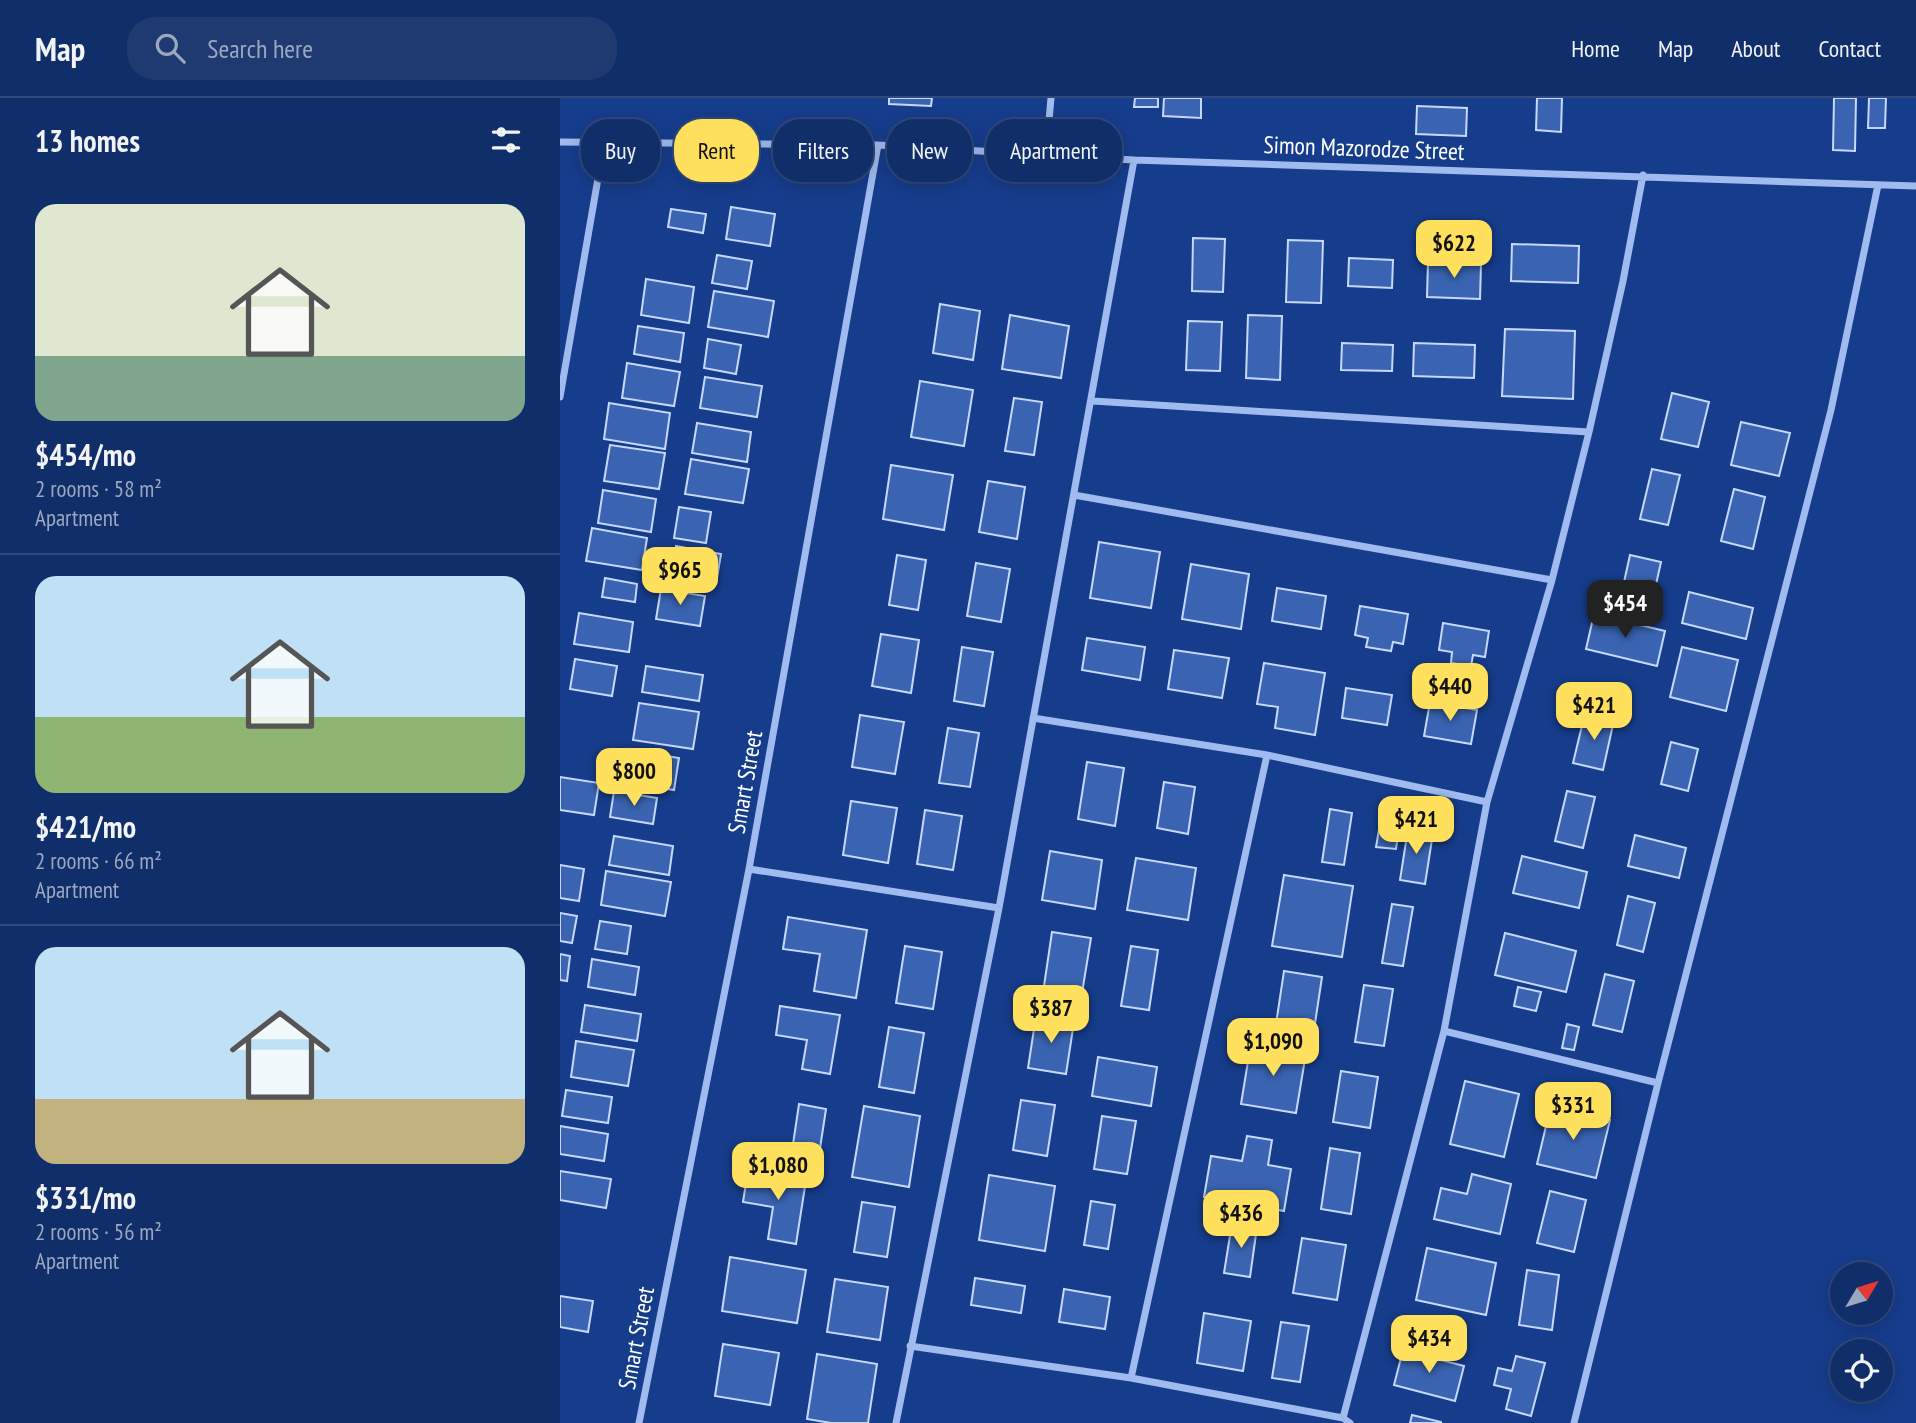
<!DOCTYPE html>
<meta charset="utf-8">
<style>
:root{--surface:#102e69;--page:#1e3a71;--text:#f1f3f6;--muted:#9ca8c0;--line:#304a7d;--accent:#ffe05d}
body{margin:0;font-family:"PT Sans Narrow",sans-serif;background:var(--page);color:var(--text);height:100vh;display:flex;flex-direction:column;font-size:26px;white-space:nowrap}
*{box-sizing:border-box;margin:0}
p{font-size:23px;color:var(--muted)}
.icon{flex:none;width:38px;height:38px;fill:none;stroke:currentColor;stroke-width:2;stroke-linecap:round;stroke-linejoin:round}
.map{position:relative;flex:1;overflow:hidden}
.panel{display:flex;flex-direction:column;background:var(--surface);width:560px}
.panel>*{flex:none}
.banner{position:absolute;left:21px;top:21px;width:665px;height:63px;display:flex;gap:14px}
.needle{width:46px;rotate:52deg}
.controls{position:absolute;left:1270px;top:1164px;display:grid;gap:14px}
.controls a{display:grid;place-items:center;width:63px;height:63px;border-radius:50%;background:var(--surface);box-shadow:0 4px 18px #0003,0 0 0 2px var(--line);font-size:35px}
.price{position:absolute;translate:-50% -60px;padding:0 16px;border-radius:14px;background:var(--accent);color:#111;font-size:23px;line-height:46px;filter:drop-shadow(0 2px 4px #0008)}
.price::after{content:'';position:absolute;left:50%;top:42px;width:21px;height:16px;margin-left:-10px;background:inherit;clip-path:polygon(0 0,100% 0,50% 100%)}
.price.current{background:#222;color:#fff}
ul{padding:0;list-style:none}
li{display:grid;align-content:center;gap:14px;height:371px;padding:0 35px}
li+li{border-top:2px solid var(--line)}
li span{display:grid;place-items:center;height:217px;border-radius:21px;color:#555}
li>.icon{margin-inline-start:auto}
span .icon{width:126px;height:126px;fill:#fffc;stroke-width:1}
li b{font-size:30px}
h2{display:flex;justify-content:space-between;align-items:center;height:84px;padding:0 35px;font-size:30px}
.tag{padding:0 24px;border-radius:28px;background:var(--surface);box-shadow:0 4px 18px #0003,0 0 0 2px var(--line);font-size:24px;line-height:63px}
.tag.current{background:var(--accent);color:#111}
header{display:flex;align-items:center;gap:42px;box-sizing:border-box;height:98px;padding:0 35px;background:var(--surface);border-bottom:2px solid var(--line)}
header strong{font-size:33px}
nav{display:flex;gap:38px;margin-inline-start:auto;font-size:24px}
.search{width:490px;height:63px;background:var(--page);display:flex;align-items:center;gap:18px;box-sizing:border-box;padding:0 24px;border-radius:28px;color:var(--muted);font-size:26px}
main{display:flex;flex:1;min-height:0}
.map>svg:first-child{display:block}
.building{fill:#3a64b2;stroke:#c5d8fb;stroke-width:2}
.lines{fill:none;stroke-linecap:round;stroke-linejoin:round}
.minor{stroke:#9fbbef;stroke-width:7}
.labels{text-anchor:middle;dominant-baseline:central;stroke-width:5;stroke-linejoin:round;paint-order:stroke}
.street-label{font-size:24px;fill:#fff;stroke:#163d8c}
</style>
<header>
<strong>Map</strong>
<div class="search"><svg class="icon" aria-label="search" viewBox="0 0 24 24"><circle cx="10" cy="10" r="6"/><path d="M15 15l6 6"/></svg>Search here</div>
<nav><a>Home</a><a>Map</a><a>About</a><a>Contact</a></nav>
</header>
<main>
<section class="panel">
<h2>13 homes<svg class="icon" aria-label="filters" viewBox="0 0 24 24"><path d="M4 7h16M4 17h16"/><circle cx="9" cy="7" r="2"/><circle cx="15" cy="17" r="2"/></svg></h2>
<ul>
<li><span style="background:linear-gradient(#dfe7d0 70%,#7fa58c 0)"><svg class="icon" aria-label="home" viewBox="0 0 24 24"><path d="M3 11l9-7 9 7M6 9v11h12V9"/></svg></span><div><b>$454/mo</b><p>2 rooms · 58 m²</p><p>Apartment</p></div></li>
<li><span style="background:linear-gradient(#bfe0f5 65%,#8fb573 0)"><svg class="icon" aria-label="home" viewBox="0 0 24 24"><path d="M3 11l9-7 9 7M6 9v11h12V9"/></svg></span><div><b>$421/mo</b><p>2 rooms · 66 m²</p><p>Apartment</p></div></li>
<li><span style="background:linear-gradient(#bfe0f5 70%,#c2b280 0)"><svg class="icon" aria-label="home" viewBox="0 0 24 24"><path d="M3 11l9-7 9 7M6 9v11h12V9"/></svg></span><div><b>$331/mo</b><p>2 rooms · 56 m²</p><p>Apartment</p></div></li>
</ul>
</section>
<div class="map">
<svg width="1356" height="1325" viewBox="0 0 1356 1325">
<rect width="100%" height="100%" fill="#163d8c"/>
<!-- building -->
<path class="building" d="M329,0H372L371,8L329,6Z
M575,0H598V9H574Z
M604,0H641V20L603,18Z
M977,0H1002L1001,34L976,32Z
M1274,0H1296L1295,53L1273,52Z
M1309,0H1326L1325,30H1308Z
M857,8L907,10L906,38L856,36Z
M171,109L215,116L210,148L166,141Z
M111,111L146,116L143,135L108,129Z
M633,140L665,141L663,194L632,193Z
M728,142L763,143L761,205L726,204Z
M952,146L1019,148L1018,185L951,183Z
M157,157L192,163L187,191L152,185Z
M789,160L833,162L832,190L788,188Z
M868,164L921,166L920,201L867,199Z
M86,181L134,189L129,225L81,217Z
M154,193L214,203L208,239L148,229Z
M380,206L420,213L413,262L373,255Z
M450,217L509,228L501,280L442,271Z
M688,217L722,218L720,282L686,280Z
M628,223L662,224L660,273L626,272Z
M78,228L124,235L120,264L74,256Z
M945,231L1015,233L1013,301L942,298Z
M148,241L181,247L176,276L144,270Z
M782,245L833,247L832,273L781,272Z
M854,245L915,247L914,280L853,278Z
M67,265L120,274L114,308L62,300Z
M145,279L202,288L197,319L140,310Z
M360,283L413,292L404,348L351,339Z
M1112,295L1149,304L1138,349L1101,341Z
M454,300L482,304L474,357L445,353Z
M49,305L110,315L105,351L44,341Z
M1181,324L1230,335L1219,378L1171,367Z
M137,325L191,334L187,364L132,355Z
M50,347L105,355L99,391L44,383Z
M131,361L189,371L183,405L125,396Z
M331,367L393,377L384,432L323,421Z
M1092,371L1120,377L1108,427L1080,421Z
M428,383L465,389L457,441L419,434Z
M1174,391L1205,399L1193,451L1161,443Z
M43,392L96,401L91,434L38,425Z
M119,409L151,414L146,445L114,440Z
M32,430L87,440L82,472L26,463Z
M539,444L600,454L591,510L530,500Z
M116,448L161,456L156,486L111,479Z
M337,457L366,462L358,512L329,507Z
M1070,457L1101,464L1091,509L1060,502Z
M416,465L450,471L441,524L407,518Z
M631,466L689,476L681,531L622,521Z
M45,480L77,486L75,504L42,499Z
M717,490L766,498L761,531L712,523Z
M101,491L145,498L140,528L96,521Z
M1129,494L1193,510L1186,541L1122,525Z
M800,508L848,516L843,546L833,544L831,553L806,549L808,540L795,537Z
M19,515L73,524L69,554L14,546Z
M1034,516L1105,533L1097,568L1026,551Z
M883,525L929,533L925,559L913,557L911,568L891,565L892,554L879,552Z
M321,536L359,542L351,595L312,588Z
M527,540L585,549L580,582L522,572Z
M402,549L433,554L424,608L394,603Z
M1122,549L1178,562L1166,613L1110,599Z
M614,552L669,560L662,600L608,591Z
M15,561L57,568L52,598L10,591Z
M704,565L765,575L755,637L715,630L718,609L697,606Z
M86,568L143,577L139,603L82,594Z
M786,590L832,597L827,627L782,620Z
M870,604L917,612L911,646L864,638Z
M79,605L139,614L133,651L73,642Z
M1025,615L1054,622L1043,672L1013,665Z
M300,617L344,624L335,676L292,669Z
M388,630L419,635L410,689L379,685Z
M1111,644L1138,651L1128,693L1101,686Z
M65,651L119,660L114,692L60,683Z
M527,664L564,670L555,728L518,721Z
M0,679L39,685L34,717L0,712Z
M604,684L635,689L628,736L597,730Z
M54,693L97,700L93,726L50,719Z
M1007,693L1035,699L1023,750L995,743Z
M291,703L337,710L328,765L283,757Z
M770,711L792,715L784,767L762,764Z
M365,712L402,718L393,772L357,766Z
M822,714L841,717L836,751L816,749Z
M848,731L873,735L865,786L840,782Z
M1075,737L1126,750L1119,780L1068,768Z
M54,738L113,748L109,777L49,767Z
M490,753L542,762L535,811L482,802Z
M962,758L1027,774L1019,810L953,795Z
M576,760L636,770L628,822L567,812Z
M0,767L24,771L19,803L0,800Z
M46,773L111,784L105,818L41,807Z
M724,777L793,788L782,859L712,848Z
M1068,798L1095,805L1083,854L1057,847Z
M832,806L853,809L843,868L822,865Z
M0,815L17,818L12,845L0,843Z
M228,819L307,832L296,900L254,893L260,856L223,851Z
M40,823L71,828L67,856L35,851Z
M492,834L531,840L522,895L484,888Z
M945,835L1016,853L1006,894L935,877Z
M345,848L382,854L373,911L336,905Z
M571,848L598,852L589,912L561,908Z
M0,856L10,858L7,883L0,882Z
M32,861L79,869L75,897L28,889Z
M724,873L762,879L754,932L716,926Z
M1045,876L1074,883L1062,934L1033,927Z
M804,887L833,891L824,948L795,944Z
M958,889L981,894L976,913L954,908Z
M25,907L81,916L77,943L21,934Z
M220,908L280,917L270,976L242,971L247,942L216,937Z
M476,918L514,924L506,976L468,970Z
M1007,926L1019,929L1014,952L1002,950Z
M329,929L364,935L354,995L319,989Z
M16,943L74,952L68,988L11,979Z
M691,945L746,955L736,1015L681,1006Z
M538,959L597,969L591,1008L532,998Z
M781,973L818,979L810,1030L773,1024Z
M905,983L959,996L944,1059L890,1046Z
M6,992L52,999L48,1025L2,1018Z
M461,1002L495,1007L487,1058L453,1052Z
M239,1006L266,1011L259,1057L232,1053Z
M991,1007L1050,1022L1036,1080L977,1066Z
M304,1008L360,1018L349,1089L292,1079Z
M542,1018L576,1023L567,1076L534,1071Z
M0,1028L48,1036L44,1063L0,1056Z
M687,1038L712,1042L708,1067L731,1071L724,1113L644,1099L651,1058L682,1063Z
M770,1050L800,1055L791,1116L761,1111Z
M188,1072L246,1082L236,1146L208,1141L213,1109L183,1104Z
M0,1073L51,1081L46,1110L0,1102Z
M912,1076L951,1086L940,1136L874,1121L881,1090L907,1096Z
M429,1077L495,1088L485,1153L419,1142Z
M990,1093L1026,1102L1014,1154L977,1145Z
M531,1103L555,1107L548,1151L524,1147Z
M302,1104L335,1109L327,1159L294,1154Z
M672,1125L697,1129L690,1179L664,1175Z
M742,1140L786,1147L777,1202L733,1195Z
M867,1150L936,1165L926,1217L856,1202Z
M170,1159L246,1172L237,1225L162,1213Z
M967,1172L999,1177L992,1232L959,1227Z
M415,1180L465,1188L461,1215L411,1207Z
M275,1181L328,1189L320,1242L267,1234Z
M504,1191L550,1199L545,1231L499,1224Z
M0,1198L33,1203L28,1234L0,1229Z
M644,1215L691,1223L683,1273L637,1265Z
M721,1224L749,1228L740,1284L712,1280Z
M163,1246L219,1255L210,1307L155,1298Z
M843,1252L904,1268L895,1303L834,1287Z
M257,1256L317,1266L308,1325H271L247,1321Z
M956,1258L985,1265L971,1318L946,1311L951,1291L934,1287L938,1270L952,1273Z
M852,1317L881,1324V1325H850Z"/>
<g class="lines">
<!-- minor -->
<path class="minor" d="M0,44L318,47L574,62L1356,88
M486,57L491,0
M0,299L44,46
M533,303L1029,334
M514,397L992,482
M473,620L707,657L927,704
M189,771L439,810
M884,933L1098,985
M350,1248L571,1280L783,1320
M571,1280L707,657
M79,1325L189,771L318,47
M336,1325L439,810L574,62
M790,1325L783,1320L884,933L927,704L992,482L1029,334L1063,183L1083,77
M1014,1325L1098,985L1271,312L1318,87"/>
</g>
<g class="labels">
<!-- street labels -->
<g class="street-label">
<text transform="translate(804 50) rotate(2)">Simon Mazorodze Street</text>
<text transform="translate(185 684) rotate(-80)">Smart Street</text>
<text transform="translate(76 1240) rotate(-79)">Smart Street</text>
</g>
</g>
</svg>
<div class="controls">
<a><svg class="needle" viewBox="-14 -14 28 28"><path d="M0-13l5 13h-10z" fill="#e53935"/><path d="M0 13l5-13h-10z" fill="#9ca8c0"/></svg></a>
<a><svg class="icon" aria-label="locate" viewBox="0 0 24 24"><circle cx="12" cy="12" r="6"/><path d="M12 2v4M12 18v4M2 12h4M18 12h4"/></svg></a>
</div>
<b class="price" style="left:894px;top:182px">$622</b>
<b class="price" style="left:120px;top:509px">$965</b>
<b class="price current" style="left:1065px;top:542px">$454</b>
<b class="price" style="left:890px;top:625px">$440</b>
<b class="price" style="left:1034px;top:644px">$421</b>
<b class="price" style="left:74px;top:710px">$800</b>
<b class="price" style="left:856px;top:758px">$421</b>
<b class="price" style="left:491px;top:947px">$387</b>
<b class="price" style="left:713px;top:980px">$1,090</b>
<b class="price" style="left:1013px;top:1044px">$331</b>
<b class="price" style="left:218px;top:1104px">$1,080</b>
<b class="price" style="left:681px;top:1152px">$436</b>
<b class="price" style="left:869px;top:1277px">$434</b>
<div class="banner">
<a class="tag">Buy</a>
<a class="tag current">Rent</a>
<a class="tag">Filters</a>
<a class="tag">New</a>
<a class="tag">Apartment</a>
</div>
</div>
</main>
